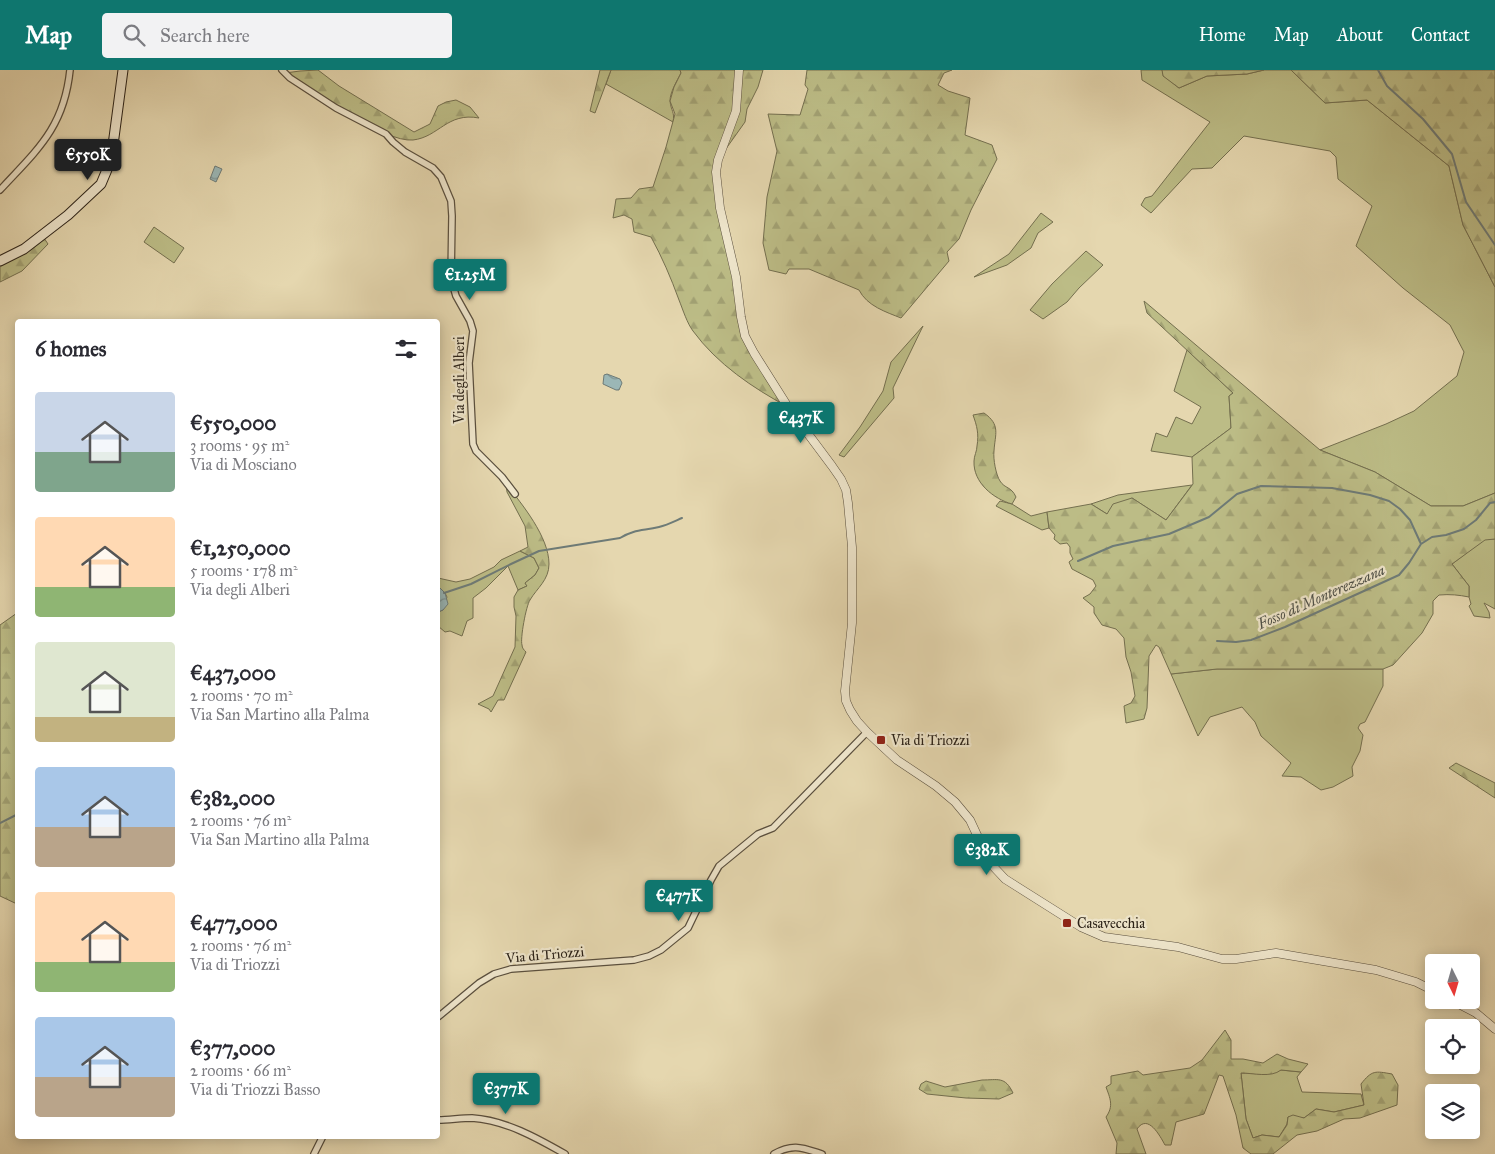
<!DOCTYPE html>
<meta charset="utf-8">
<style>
:root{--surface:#fff;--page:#f2f2f3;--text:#2b2b33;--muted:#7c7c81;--accent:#0f766e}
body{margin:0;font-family:"IM FELL Great Primer",serif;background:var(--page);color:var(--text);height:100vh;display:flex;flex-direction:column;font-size:19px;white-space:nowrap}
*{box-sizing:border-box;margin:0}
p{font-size:16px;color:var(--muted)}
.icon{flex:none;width:28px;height:28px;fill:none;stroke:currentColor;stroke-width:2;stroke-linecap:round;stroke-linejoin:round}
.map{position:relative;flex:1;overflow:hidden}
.side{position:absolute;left:15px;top:249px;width:425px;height:820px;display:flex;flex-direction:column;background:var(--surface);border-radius:5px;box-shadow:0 2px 12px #0003}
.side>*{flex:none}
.needle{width:32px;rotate:175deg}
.fabs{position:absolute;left:1425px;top:884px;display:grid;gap:10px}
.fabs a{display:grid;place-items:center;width:55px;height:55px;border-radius:5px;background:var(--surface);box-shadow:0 2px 12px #0003;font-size:25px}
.price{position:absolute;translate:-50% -42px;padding:0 11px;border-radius:5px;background:var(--accent);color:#fff;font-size:16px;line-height:32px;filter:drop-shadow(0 1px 2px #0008)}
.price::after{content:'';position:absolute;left:50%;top:30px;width:15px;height:11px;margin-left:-8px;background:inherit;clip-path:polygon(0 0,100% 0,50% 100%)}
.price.active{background:#222;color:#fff}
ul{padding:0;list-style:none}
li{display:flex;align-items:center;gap:15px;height:125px;padding:0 20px}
li span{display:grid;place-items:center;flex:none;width:140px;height:100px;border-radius:5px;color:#555}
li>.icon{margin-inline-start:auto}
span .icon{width:60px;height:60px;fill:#fffc;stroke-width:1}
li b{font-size:21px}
h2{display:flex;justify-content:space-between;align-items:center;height:60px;padding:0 20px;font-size:21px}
header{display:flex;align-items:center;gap:30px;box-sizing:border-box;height:70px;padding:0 25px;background:var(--accent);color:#fff}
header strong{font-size:24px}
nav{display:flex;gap:28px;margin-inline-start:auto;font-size:18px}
.search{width:350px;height:45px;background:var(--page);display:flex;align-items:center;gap:12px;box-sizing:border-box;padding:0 18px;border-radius:5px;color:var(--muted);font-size:19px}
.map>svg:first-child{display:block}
.green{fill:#bcbc86;stroke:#746f4f}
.forest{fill:url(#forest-firs);stroke:#746f4f}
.water{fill:url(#water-waves);stroke:#6e7b77}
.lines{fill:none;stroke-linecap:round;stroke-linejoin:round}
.stream{stroke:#6e7b77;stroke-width:2}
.minor-casing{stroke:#5a4f3e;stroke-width:8}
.tertiary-casing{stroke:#5a4f3e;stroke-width:9}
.secondary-casing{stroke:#2b2218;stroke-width:11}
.minor{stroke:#eee5cb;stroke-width:5.5}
.tertiary{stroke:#eee5cb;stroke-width:8}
.secondary{stroke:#eee5cb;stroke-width:9}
.poi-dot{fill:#8f2418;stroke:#eee5cb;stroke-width:2}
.labels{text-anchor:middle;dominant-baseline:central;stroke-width:4.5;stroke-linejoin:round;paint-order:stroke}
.street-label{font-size:14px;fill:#2b2218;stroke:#eee5cb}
.poi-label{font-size:14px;fill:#2b2218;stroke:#eee5cb;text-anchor:start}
.water-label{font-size:15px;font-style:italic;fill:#4d4f47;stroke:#eee5cb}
</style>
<header>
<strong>Map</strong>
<div class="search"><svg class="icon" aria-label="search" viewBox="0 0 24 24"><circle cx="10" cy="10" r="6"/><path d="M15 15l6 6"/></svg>Search here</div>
<nav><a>Home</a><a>Map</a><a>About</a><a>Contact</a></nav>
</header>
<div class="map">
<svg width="1495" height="1084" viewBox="0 0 1495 1084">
<defs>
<pattern id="forest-firs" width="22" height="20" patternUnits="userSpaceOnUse" patternTransform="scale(1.25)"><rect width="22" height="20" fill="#bcbc86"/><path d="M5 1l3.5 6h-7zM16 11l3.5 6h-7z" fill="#a2a173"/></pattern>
<pattern id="water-waves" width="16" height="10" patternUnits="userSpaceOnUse" patternTransform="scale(1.25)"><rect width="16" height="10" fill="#9bb7b6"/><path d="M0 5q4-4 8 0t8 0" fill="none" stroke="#7f9493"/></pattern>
</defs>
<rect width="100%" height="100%" fill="#e5d7af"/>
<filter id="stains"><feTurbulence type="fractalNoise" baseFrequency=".004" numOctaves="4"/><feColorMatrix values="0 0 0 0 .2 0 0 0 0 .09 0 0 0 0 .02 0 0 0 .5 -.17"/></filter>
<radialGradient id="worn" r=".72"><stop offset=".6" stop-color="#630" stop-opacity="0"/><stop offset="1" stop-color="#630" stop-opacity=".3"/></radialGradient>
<!-- green -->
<path class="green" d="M611,0H680L681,3C677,11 670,22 670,31C671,41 675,42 673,52L606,14Z
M1141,0H1162L1164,6L1179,18L1207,6L1247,4L1264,0H1291L1325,33L1367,30L1449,96L1463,155L1495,217V423L1463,436H1431L1375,402L1320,380L1386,354L1414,341L1457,306L1464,282L1450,255L1403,218L1356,176L1372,136L1338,109L1336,87L1330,81L1244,66L1212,98L1192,99L1151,143L1141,135L1145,128L1152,126L1210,52L1142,10Z
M1041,143L1053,152L1038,163L1031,178L1007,195L974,207L1009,184Z
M154,157L184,178L174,193L144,172Z
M1086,181L1103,195L1079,218L1067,232L1043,249L1030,240L1052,214Z
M923,256L893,318L894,328L844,387L839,385L860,357L883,321L891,292Z
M1187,280L1233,323L1229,326L1231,358L1192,387L1151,381L1156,363L1167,367L1176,347L1192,354L1201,337L1174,321Z
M1192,415L1166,450L1132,428L1107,444L1091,434L1118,425Z
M1000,431L1012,434L1031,446L1047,442L1049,458L1042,460L996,436Z
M1485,469H1495V539L1484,533L1489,542L1490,548L1474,546L1469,536L1471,534L1469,527V516L1452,494Z
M520,481L534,488L539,498L535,505L525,513L527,516L518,520L508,496L486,518L473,528V548L467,551L462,566L450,561L445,562L438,556V542L443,540L447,527L445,523L438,516V508L456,512L470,509L494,497L501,490Z
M1217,599H1383V616L1365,652L1360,654L1358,658L1363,665L1360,681L1352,697L1353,706L1333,717L1321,720L1301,707L1282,706L1291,693L1261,666L1255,652L1242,637L1210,647L1198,666L1171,604Z
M1281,1000L1301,1002L1297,1007L1302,1022L1361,1024L1364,1035L1334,1042L1316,1039L1304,1048L1288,1047L1287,1054L1279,1067L1262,1065L1253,1068L1246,1049L1241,1003L1266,1004Z"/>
<!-- forest -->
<path class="forest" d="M318,0L339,16L414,62L430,54L438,36L446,32L456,30L470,37L479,48C447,42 439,67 413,70C385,73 309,20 285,3L300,1Z
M600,0H611L595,43L590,41Z
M680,0H763L758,17L747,39L745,52L718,90L716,102L745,266L788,337C753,318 717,294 693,261C687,253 683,240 679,230C671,208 662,187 651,167L634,162L632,149L624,145L613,148L616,129L631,128L639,119L653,117L666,77L675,44L670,31L674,17L681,3Z
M807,0H952L944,3L938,15L948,21L970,28L965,65L992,75L997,89L971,140L959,169L947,182L949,191L901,248C886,242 867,236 859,220L809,199H789L786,204L769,200L763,173L767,127L777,81L768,44L800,45L808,19L805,15Z
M1162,0H1264L1247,4L1207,6L1179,18L1163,6Z
M1291,0H1495V217L1463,155L1449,96L1367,30L1325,33Z
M42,165L48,174L22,201L0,212V191Z
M1144,231L1320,380L1375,402L1431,436H1463L1495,423V469L1485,470L1452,494L1469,516V527C1459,525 1450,524 1439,525L1433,531V544L1422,563L1393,595L1383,599H1217L1171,604L1159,577L1156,575L1149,586L1147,638L1144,649L1126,653L1124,636L1131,633L1135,626L1131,602L1126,587L1124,568L1116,559L1102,555L1094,543V537L1083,528L1090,524L1096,516L1093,510L1072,499L1069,492L1073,489L1070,483V477L1067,473L1060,474L1054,469L1055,465L1049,458L1047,442L1091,434L1107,444L1113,434L1132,428L1166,450L1193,414L1192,387L1231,358L1229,326L1233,323L1147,243Z
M984,343C1001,355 995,364 994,381C993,389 996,405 1000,411C1005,419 1011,416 1016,427L1012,434C994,429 973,413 974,391C974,386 977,381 977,376C979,364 977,356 973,345Z
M506,414C522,434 549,467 549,494C549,510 537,518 530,530C526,536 520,569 522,575C522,578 524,580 526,582L504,630H498L491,642L489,639L478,634L493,626L515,577L516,546L514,537V527L518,520L527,516L525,513L535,505L539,498L534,488L520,481L528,477L525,456L507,422Z
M17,543V834L0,826V555Z
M1456,693L1495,713V728L1449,698Z
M1225,960L1231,970V989H1243L1263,993L1277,984L1288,989L1308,994L1301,1002L1281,1000C1271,1008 1253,1003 1241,1003L1246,1049L1253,1068L1262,1065L1279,1067L1287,1055L1288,1047L1293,1045L1304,1048L1316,1039L1334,1042L1364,1035L1361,1014C1372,1000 1375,1001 1392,1004L1398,1015L1397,1035L1360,1048L1344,1049L1317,1061L1297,1065L1273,1084H1251L1243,1078L1236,1045L1223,1006L1219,1005L1204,1044L1176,1052L1171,1075H1165C1160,1066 1148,1043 1137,1059L1146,1084H1116L1117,1073L1106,1047C1114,1036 1110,1028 1106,1017L1111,1014V1006L1138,1001L1143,1005L1190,998L1202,990Z
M982,1010C998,1010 1005,1006 1013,1023L999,1029L966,1028L927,1024L919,1019L921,1014L926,1011L945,1017Z"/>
<!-- water -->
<path class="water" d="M215,96L222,99L216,112L210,109Z
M607,304L620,309L622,313L619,320H616L603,314L604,305Z
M438,516L445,523L448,534L443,540L438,542Z"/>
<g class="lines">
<!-- stream -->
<path class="stream" d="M1378,0L1387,16L1423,49L1452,84L1466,132L1495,175
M1078,491L1113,476L1169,464L1209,447L1237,424L1261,416L1332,418L1370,425L1389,431L1400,439L1410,450L1421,474
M444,523L471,514L511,494L539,481L620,468C635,459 643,461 659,457C667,455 675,451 682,448
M1217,571L1236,572L1251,570L1285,557L1399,505L1409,493L1421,474L1432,467L1446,465L1464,459L1476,450L1490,433L1495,432
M0,753L18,744"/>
<defs>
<path id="minor" d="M282,0L290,8L336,38L386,64L393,72L405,82L433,98L441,107L451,131L452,146L451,209L456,226L470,251L473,261L469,293L473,374L476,381L502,407L515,424
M0,120C37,80 64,58 70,0
M438,947L479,913L494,904L511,899L634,890L649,886L661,880L688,858L711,810L719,796L758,764L773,758L867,662
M438,1050C449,1050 461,1048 472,1048C505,1050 537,1068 565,1084
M314,1084L323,1066
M774,1084C793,1073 803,1078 822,1084"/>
<path id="tertiary" d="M739,0L736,41L718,90L716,102L720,138L736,207L741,247L745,266L754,283L788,337L832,396L841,409L846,420L848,433L852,477V553L845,621L846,631L850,640L857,651L867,662L897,690L936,716L955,732L970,750L990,793L1005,809L1081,857L1104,867L1178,877L1222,889H1236L1276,883L1376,900L1416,912L1434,921
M1451,930L1476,943L1495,959"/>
<path id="secondary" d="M0,191L24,179L68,145L101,114L111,90L123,0"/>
</defs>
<!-- minor casing -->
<use href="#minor" class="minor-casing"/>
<!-- tertiary casing -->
<use href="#tertiary" class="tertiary-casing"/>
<!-- secondary casing -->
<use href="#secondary" class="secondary-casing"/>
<!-- minor -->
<use href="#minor" class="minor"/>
<!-- tertiary -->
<use href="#tertiary" class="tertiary"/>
<!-- secondary -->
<use href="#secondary" class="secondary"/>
</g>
<!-- markers -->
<g class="poi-dot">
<rect x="876" y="665" width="10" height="10" rx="2.5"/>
<rect x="1062" y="848" width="10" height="10" rx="2.5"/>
</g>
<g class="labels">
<!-- street labels -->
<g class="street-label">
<text transform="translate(459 310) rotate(-90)">Via degli Alberi</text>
<text transform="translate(545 885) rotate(-5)">Via di Triozzi</text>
</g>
<!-- poi labels -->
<g class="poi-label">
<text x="891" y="670">Via di Triozzi</text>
<text x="1077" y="853">Casavecchia</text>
</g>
<!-- water labels -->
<g class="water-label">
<text transform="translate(1321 527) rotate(-24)">Fosso di Monterezzana</text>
</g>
</g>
<rect width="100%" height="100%" filter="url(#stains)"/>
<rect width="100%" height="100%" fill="url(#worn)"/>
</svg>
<div class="fabs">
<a><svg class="needle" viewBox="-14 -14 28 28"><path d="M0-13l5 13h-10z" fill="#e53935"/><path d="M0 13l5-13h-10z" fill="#7c7c81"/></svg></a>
<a><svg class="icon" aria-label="locate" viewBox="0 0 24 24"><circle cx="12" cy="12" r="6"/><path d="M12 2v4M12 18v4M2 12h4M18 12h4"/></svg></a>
<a><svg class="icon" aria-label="layers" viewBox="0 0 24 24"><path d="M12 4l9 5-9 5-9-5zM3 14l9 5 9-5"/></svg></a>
</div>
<b class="price active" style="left:88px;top:111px">€550K</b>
<b class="price" style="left:470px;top:231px">€1.25M</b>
<b class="price" style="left:801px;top:374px">€437K</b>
<b class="price" style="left:987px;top:806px">€382K</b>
<b class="price" style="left:679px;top:852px">€477K</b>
<b class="price" style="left:506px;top:1045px">€377K</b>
<section class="side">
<h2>6 homes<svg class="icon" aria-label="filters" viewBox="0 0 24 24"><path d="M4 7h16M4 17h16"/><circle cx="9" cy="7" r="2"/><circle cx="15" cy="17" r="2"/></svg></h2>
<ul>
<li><span style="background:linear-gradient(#c9d6e8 60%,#7fa58c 0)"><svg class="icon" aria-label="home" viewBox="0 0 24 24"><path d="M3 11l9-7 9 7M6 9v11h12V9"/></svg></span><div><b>€550,000</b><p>3 rooms · 95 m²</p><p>Via di Mosciano</p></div></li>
<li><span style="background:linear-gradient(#ffd9b3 70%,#8fb573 0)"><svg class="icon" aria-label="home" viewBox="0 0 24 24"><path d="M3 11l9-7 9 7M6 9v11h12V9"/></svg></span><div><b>€1,250,000</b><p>5 rooms · 178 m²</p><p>Via degli Alberi</p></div></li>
<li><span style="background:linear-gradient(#dfe7d0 75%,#c2b280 0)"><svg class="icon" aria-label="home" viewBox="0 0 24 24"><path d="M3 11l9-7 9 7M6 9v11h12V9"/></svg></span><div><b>€437,000</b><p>2 rooms · 70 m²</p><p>Via San Martino alla Palma</p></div></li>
<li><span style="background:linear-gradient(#a9c7e8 60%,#b9a48a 0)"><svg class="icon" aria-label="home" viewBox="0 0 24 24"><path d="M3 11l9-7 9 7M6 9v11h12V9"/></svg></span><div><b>€382,000</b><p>2 rooms · 76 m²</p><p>Via San Martino alla Palma</p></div></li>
<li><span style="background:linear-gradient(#ffd9b3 70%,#8fb573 0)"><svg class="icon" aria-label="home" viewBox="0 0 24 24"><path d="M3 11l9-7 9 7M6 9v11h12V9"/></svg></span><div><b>€477,000</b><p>2 rooms · 76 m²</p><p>Via di Triozzi</p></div></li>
<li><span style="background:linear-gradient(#a9c7e8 60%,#b9a48a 0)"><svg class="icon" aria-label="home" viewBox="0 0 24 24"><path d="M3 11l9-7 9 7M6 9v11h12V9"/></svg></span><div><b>€377,000</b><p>2 rooms · 66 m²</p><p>Via di Triozzi Basso</p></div></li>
</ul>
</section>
</div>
